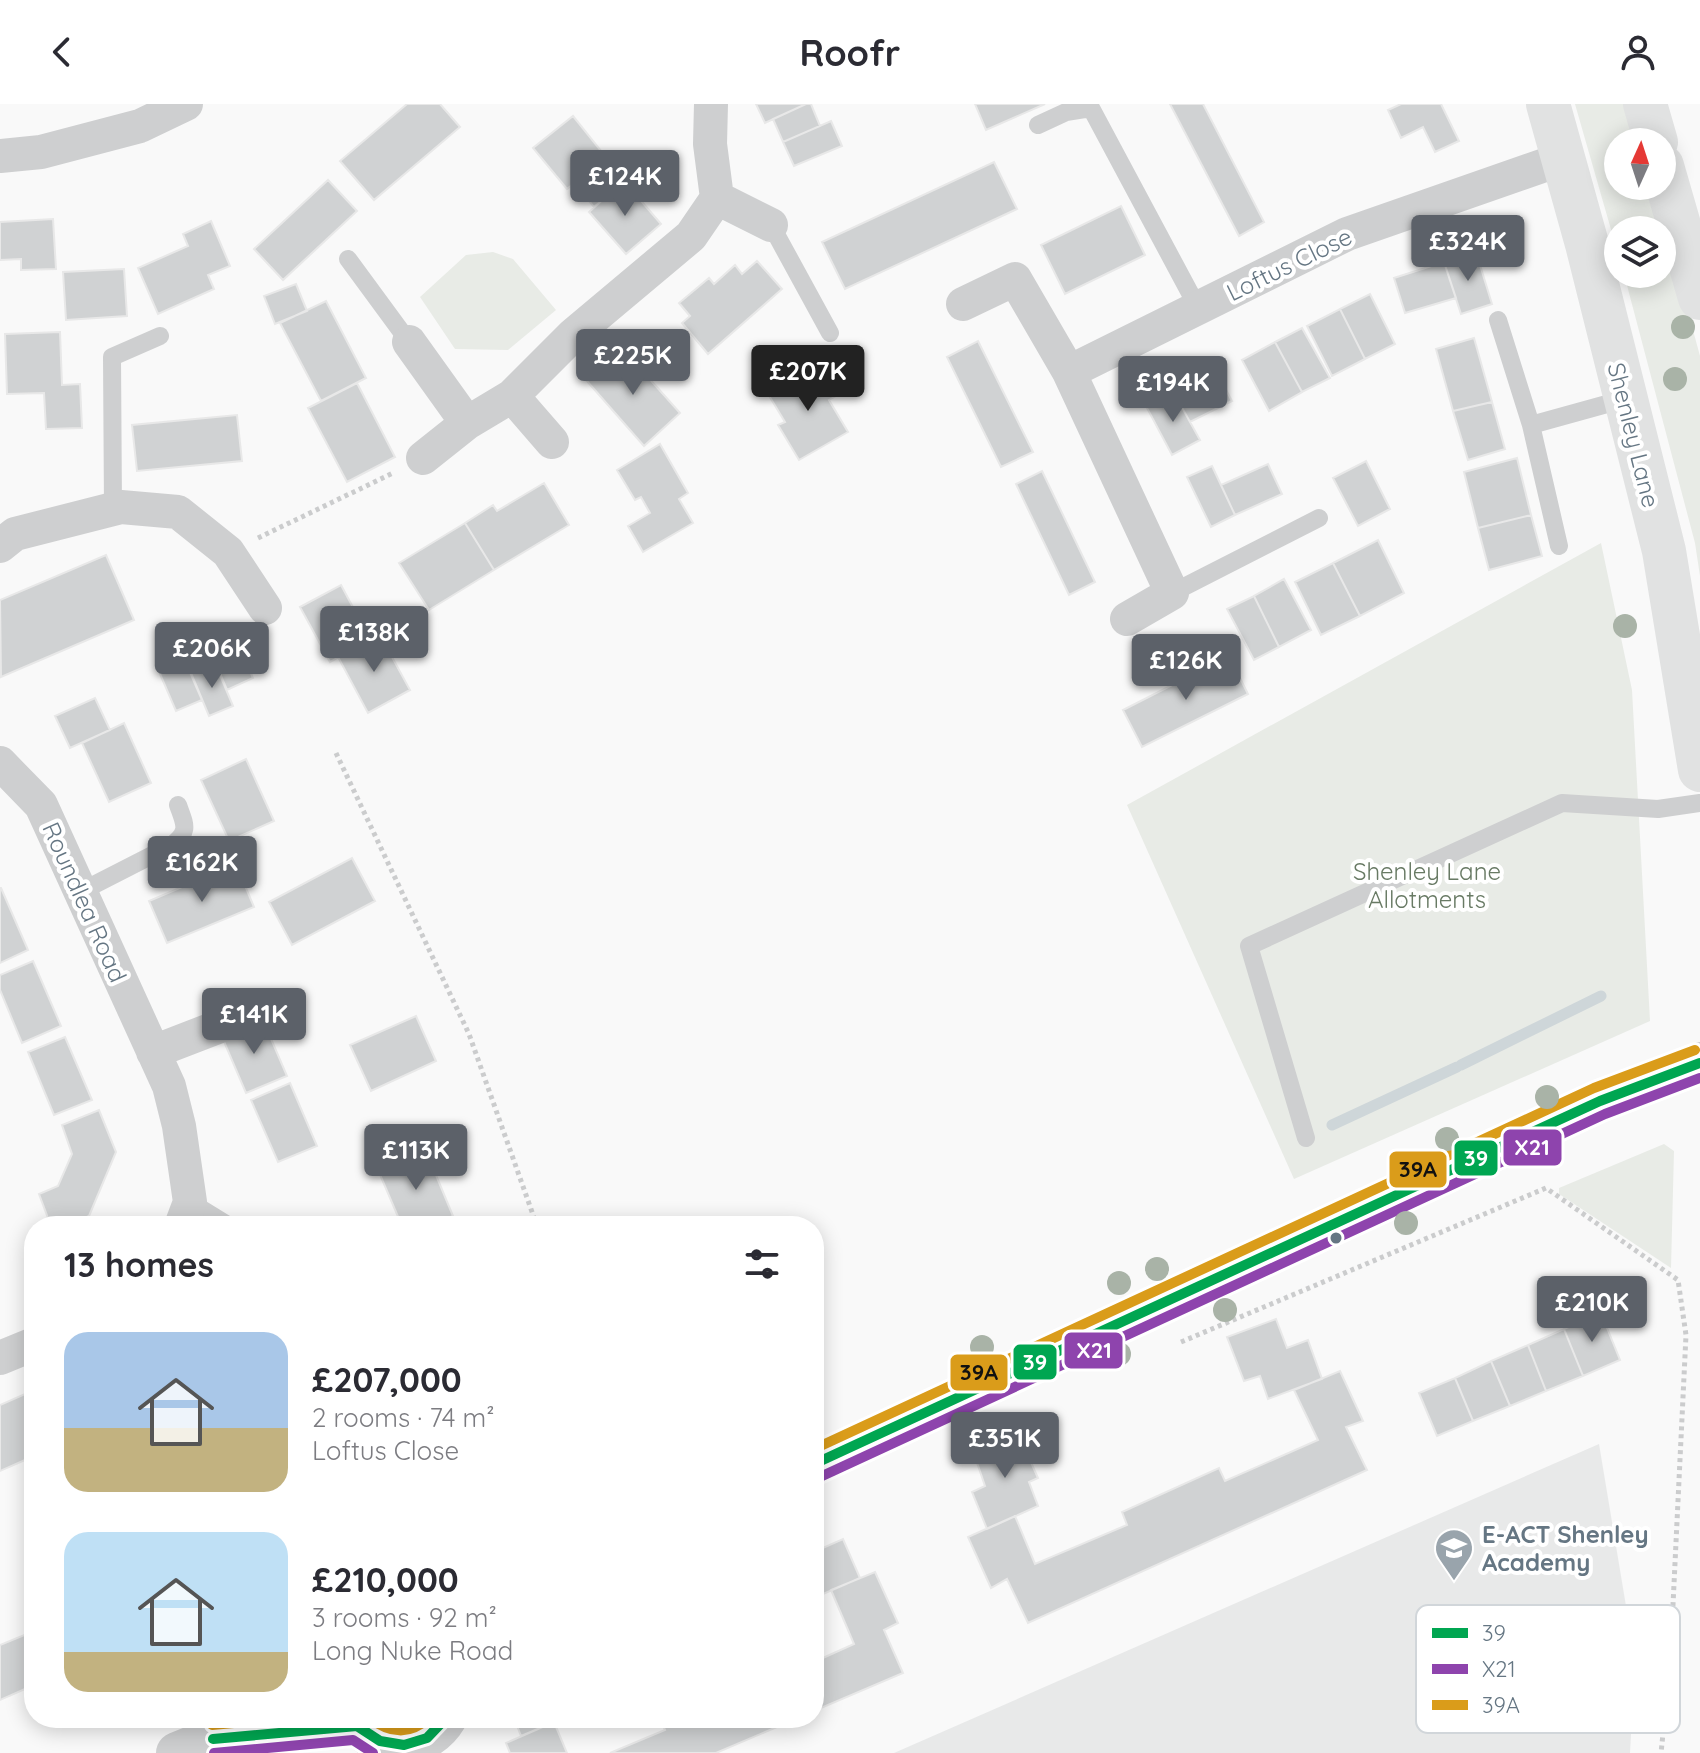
<!DOCTYPE html>
<meta charset="utf-8">
<style>
:root{--surface:#fff;--page:#f7f7f7;--text:#2b2b33;--muted:#7c7c81;--accent:#5c6169}
body{margin:0;font-family:Quicksand,sans-serif;background:var(--page);color:var(--text);height:100vh;display:flex;flex-direction:column;font-size:30px;white-space:nowrap}
*{box-sizing:border-box;margin:0}
p{font-size:26px;color:var(--muted)}
.icon{flex:none;width:44px;height:44px;fill:none;stroke:currentColor;stroke-width:2;stroke-linecap:round;stroke-linejoin:round}
.map{position:relative;flex:1;overflow:hidden}
.sheet{position:absolute;left:24px;top:1112px;width:800px;height:512px;display:flex;flex-direction:column;background:var(--surface);border-radius:32px;box-shadow:0 4px 20px #0003}
.sheet>*{flex:none}
.needle{width:52px;rotate:3deg}
.tools{position:absolute;left:1604px;top:24px;display:grid;gap:16px}
.tools a{display:grid;place-items:center;width:72px;height:72px;border-radius:50%;background:var(--surface);box-shadow:0 4px 20px #0003;font-size:40px}
.price{position:absolute;translate:-50% -68px;padding:0 18px;border-radius:8px;background:var(--accent);color:#fff;font-size:26px;line-height:52px;filter:drop-shadow(0 2px 4px #0008)}
.price::after{content:'';position:absolute;left:50%;top:48px;width:24px;height:18px;margin-left:-12px;background:inherit;clip-path:polygon(0 0,100% 0,50% 100%)}
.price.active{background:#222;color:#fff}
ul{padding:0;list-style:none}
li{display:flex;align-items:center;gap:24px;height:200px;padding:0 40px}
li span{display:grid;place-items:center;flex:none;width:224px;height:160px;border-radius:24px;color:#555}
li>.icon{margin-inline-start:auto}
span .icon{width:96px;height:96px;fill:#fffc;stroke-width:1}
li b{font-size:34px}
h2{display:flex;justify-content:space-between;align-items:center;height:96px;padding:0 40px;font-size:34px}
header{display:flex;justify-content:space-between;align-items:center;height:104px;padding:0 40px;background:var(--surface);font-size:36px;font-weight:700}
.map>svg:first-child{display:block}
.built{fill:#e8e9e9}
.green{fill:#e8ebe6}
.lines{fill:none;stroke-linecap:round;stroke-linejoin:round}
.stream{stroke:#ced6d9;stroke-width:11}
.building{fill:#d0d2d3;stroke:#e8e8e8;stroke-width:2}
.path{stroke:#cbcccd;stroke-width:5;stroke-dasharray:4 4;stroke-linecap:butt}
.service{stroke:#cecfd0;stroke-width:18}
.minor{stroke:#cecfd0;stroke-width:34}
.tertiary{stroke:#cecfd0;stroke-width:42}
.secondary{stroke:#e1e2e2;stroke-width:44}
.bus-1-casing{stroke:#fff;stroke-width:16}
.bus-2-casing{stroke:#fff;stroke-width:16}
.bus-3-casing{stroke:#fff;stroke-width:16}
.bus-1{stroke:#00a651;stroke-width:10}
.bus-2{stroke:#8e44ad;stroke-width:10}
.bus-3{stroke:#da9c1a;stroke-width:10}
.tree{fill:#a9b3a7}
.bus-dot{fill:#657683;stroke:#fff;stroke-width:3}
.labels{text-anchor:middle;dominant-baseline:central;stroke-width:8;stroke-linejoin:round;paint-order:stroke}
.street-label{font-size:24px;fill:#657683;stroke:#fff}
.park-label{font-size:24px;fill:#687a64;stroke:#fff}
.poi-label{font-size:24px;font-weight:bold;fill:#657683;stroke:#fff;text-anchor:start}
.key{fill:#fff;stroke:#d1d6da;stroke-width:2}
.key-label{font-size:22px;fill:#657683}
.line-badge{stroke:#fff;stroke-width:3}
.badge-label{font-size:22px;text-anchor:middle;font-weight:bold;fill:#fff}
.pale-badge-label{font-size:22px;text-anchor:middle;font-weight:bold;fill:#111}
</style>
<header><svg class="icon" aria-label="back" viewBox="0 0 24 24"><path d="M15 5l-7 7 7 7"/></svg>Roofr<svg class="icon" aria-label="person" viewBox="0 0 24 24"><circle cx="12" cy="8" r="4"/><path d="M4 21q1-7 8-7t8 7"/></svg></header>
<div class="map">
<svg width="1700" height="1649" viewBox="0 0 1700 1649">
<rect width="100%" height="100%" fill="#f9f9f9"/>
<!-- built -->
<path class="built" d="M1599,1340L1635,1556L1630,1649H894Z"/>
<!-- green -->
<path class="green" d="M1575,0H1632L1642,38H1618V82H1654L1700,252V472L1695,439L1624,170H1662V126H1618V150Z
M493,148L513,155L556,206L508,246L455,245L420,193L466,151Z
M1601,439L1632,586L1650,917L1294,1075L1127,701Z
M1664,1040L1674,1047L1671,1164L1559,1090V1084Z"/>
<g class="lines">
<!-- stream -->
<path class="stream" d="M1461,961L1601,892
M1332,1021L1457,963"/>
</g>
<!-- building -->
<path class="building" d="M407,0H440L460,23L374,96L340,57Z
M756,0H806L765,19Z
M806,0H811L820,22L783,38L773,15Z
M975,0H1045L986,26Z
M1170,0H1203L1264,118L1239,132Z
M1401,0H1441L1459,37L1435,48L1423,23L1401,34L1388,6Z
M573,12L606,53L567,85L533,44Z
M831,17L842,42L794,62L783,38Z
M994,58L1017,105L845,185L822,138Z
M598,60L618,83L594,103L575,79Z
M328,76L357,107L283,176L254,145Z
M624,77L661,120L626,150L589,108Z
M1121,102L1145,151L1065,190L1041,141Z
M53,115L56,165L21,166V155L0,156V118Z
M211,117L230,162L208,171L214,185L158,210L138,164L188,142L183,130Z
M1476,148L1492,200L1461,210L1444,158Z
M757,157L782,185L708,250L682,219L690,212L679,199L709,174L714,180L735,161L742,170Z
M1444,158L1456,194L1405,209L1394,174Z
M124,165L127,212L66,216L63,168Z
M296,180L307,207L275,220L264,192Z
M1370,190L1395,240L1365,255L1340,205Z
M326,197L366,274L321,297L280,219Z
M1340,205L1365,255L1332,272L1307,222Z
M1302,224L1330,274L1302,288L1275,238Z
M60,228L62,281L80,280L82,324L46,325L44,289L7,290L5,230Z
M1474,234L1492,298L1453,307L1436,245Z
M978,237L1033,348L1001,363L947,253Z
M1275,238L1302,288L1269,307L1242,256Z
M622,244L680,309L644,342L586,276Z
M817,261L836,292L829,296L848,328L799,356L778,321L785,318L768,290Z
M1216,267L1232,297L1190,318L1174,289Z
M357,279L395,353L347,378L308,304Z
M1174,289L1200,336L1172,351L1147,304Z
M1492,298L1505,345L1468,356L1453,307Z
M237,311L242,357L137,367L132,321Z
M660,340L688,389L679,395L693,419L643,448L628,422L650,409L641,393L635,396L617,366Z
M1517,354L1531,411L1478,424L1464,368Z
M1366,357L1390,405L1358,422L1333,374Z
M1268,360L1282,390L1235,411L1221,381Z
M1212,362L1235,411L1211,423L1187,373Z
M1042,367L1095,478L1069,491L1016,380Z
M544,379L569,421L494,466L465,419L493,401L497,407Z
M1531,411L1542,452L1489,466L1478,424Z
M465,419L494,466L429,506L399,459Z
M1378,436L1404,489L1360,512L1333,459Z
M106,451L134,516L1,573L0,496Z
M1333,459L1360,512L1321,531L1295,478Z
M1284,475L1311,526L1279,543L1254,492Z
M341,481L370,535L330,558L300,503Z
M1254,492L1279,543L1254,556L1227,505Z
M232,526L253,574L227,586L206,536Z
M380,531L410,586L368,609L338,553Z
M183,552L202,596L176,607L157,563Z
M1229,552L1248,590L1142,643L1123,606Z
M215,559L233,602L209,612L191,569Z
M95,594L110,626L70,644L55,612Z
M124,619L151,679L109,698L82,639Z
M246,655L274,717L229,737L201,676Z
M352,754L375,797L292,841L269,798Z
M236,760L254,803L167,839L149,797Z
M1,784L28,846L0,859V784Z
M33,857L61,922L22,939L0,886V871Z
M416,912L436,957L371,987L350,941Z
M263,916L287,972L246,989L222,933Z
M65,933L92,996L54,1011L28,948Z
M290,979L317,1042L278,1058L251,996Z
M99,1006L116,1048L89,1112L68,1122H51L39,1090L58,1082L72,1050L62,1021Z
M426,1047L453,1112L430,1122H402L378,1066Z
M1601,1209L1620,1256L1583,1272L1564,1225Z
M1276,1215L1287,1244L1308,1236L1322,1275L1268,1295L1260,1272L1244,1277L1227,1233Z
M1564,1225L1583,1272L1546,1287L1528,1241Z
M1528,1241L1546,1287L1510,1302L1491,1257Z
M1491,1257L1510,1302L1473,1317L1455,1274Z
M1340,1267L1363,1317L1346,1323L1367,1366L1028,1519L1007,1475L991,1484L968,1433L1015,1412L1035,1460L1127,1421L1122,1408L1219,1364L1225,1377L1318,1336L1294,1286Z
M1455,1274L1473,1317L1437,1332L1419,1289Z
M34,1286V1352L0,1367V1301Z
M1017,1327L1038,1374L1029,1378L1038,1402L987,1425L972,1388L985,1382L973,1347Z
M814,1423L823,1444L843,1435L860,1474L814,1494Z
M875,1468L898,1519L884,1526L903,1569L814,1607V1558L854,1540L831,1486Z
M34,1527V1581L0,1596V1541Z
M514,1614H564L521,1632Z
M660,1614H798L716,1649H610L665,1626Z
M554,1618L567,1649H510L506,1639Z"/>
<g class="lines">
<!-- path -->
<path class="path" d="M258,434L393,369
M336,649L469,930L537,1122
M1181,1238L1546,1084L1678,1176L1686,1231L1670,1563L1661,1649"/>
<!-- service -->
<path class="service" d="M1038,21L1066,8L1091,4L1198,204
M771,121L830,229
M348,155L409,238
M1498,216L1531,321L1559,442
M1531,321L1625,295
M113,405L112,253L160,232
M1172,489L1319,414
M80,788L172,741C190,727 185,721 178,701
M1306,1034L1249,842L1562,699L1658,705L1700,699
M190,1098L229,1122"/>
<!-- minor -->
<path class="minor" d="M0,52L41,48L140,22L186,0
M717,94L771,121
M963,200L1015,175L1069,268L1172,489L1127,515
M409,238L467,319
M1069,268L1347,130L1562,55
M512,292L552,338
M423,354L467,319L512,292L573,231L691,132L717,94L710,40L711,0
M0,442L15,430L121,403L178,408L228,448L265,504
M0,659L41,701L169,982L179,1022L190,1098L181,1122
M153,948L244,913
M0,1254L34,1240"/>
<!-- tertiary -->
<path class="tertiary" d="M814,1360L1600,997L1700,959
M353,1614C374,1649 425,1649 446,1614
M213,1635L357,1622
M177,1649L239,1624"/>
<!-- secondary -->
<path class="secondary" d="M1548,0L1587,140L1664,447L1700,666
M1645,0L1656,38
M1662,62L1700,194"/>
<defs>
<path id="bus-1" d="M814,1360L1600,997L1700,959
M213,1635L357,1622L380,1637L404,1641L427,1634L446,1614"/>
<path id="bus-2" d="M820,1373L1605,1010L1700,974
M214,1649L353,1636L373,1649"/>
<path id="bus-3" d="M814,1345L1594,984L1695,946
M370,1614C389,1629 410,1632 428,1614
M212,1621L290,1614"/>
</defs>
<!-- bus-1 casing -->
<use href="#bus-1" class="bus-1-casing"/>
<!-- bus-2 casing -->
<use href="#bus-2" class="bus-2-casing"/>
<!-- bus-3 casing -->
<use href="#bus-3" class="bus-3-casing"/>
<!-- bus-1 -->
<use href="#bus-1" class="bus-1"/>
<!-- bus-2 -->
<use href="#bus-2" class="bus-2"/>
<!-- bus-3 -->
<use href="#bus-3" class="bus-3"/>
</g>
<!-- trees -->
<g class="tree">
<circle cx="1683" cy="223" r="12"/>
<circle cx="1675" cy="275" r="12"/>
<circle cx="1625" cy="522" r="12"/>
<circle cx="1547" cy="993" r="12"/>
<circle cx="1447" cy="1035" r="12"/>
<circle cx="1406" cy="1119" r="12"/>
<circle cx="1157" cy="1165" r="12"/>
<circle cx="1119" cy="1179" r="12"/>
<circle cx="1225" cy="1206" r="12"/>
<circle cx="982" cy="1243" r="12"/>
<circle cx="1119" cy="1250" r="12"/>
</g>
<!-- icons -->
<defs>
<symbol id="school-pin" viewBox="-11 -11 22 30"><path d="M0 17L-7.5 6A9.5 9.5 0 1 1 7.5 6Z" fill="#99a4ac" stroke="#fff"/><path d="M0-5L7-2L0 1L-7-2ZM-4 1L0 2.5L4 1V4Q0 6-4 4Z" fill="#fff"/></symbol>
</defs>
<g fill-rule="evenodd">
<use href="#school-pin" x="1432" y="1422" width="44" height="60"/>
</g>
<!-- markers -->
<circle class="bus-dot" cx="1336" cy="1134" r="7"/>
<g class="labels">
<!-- street labels -->
<g class="street-label">
<text transform="translate(1289 160) rotate(-26)">Loftus Close</text>
<text transform="translate(1634 331) rotate(76)">Shenley Lane</text>
<text transform="translate(85 798) rotate(66)">Roundlea Road</text>
</g>
<!-- park labels -->
<g class="park-label">
<text x="1427" y="767">Shenley Lane<tspan x="1427" dy="28">Allotments</tspan></text>
</g>
<!-- poi labels -->
<g class="poi-label">
<text x="1482" y="1430">E-ACT Shenley<tspan x="1482" dy="28">Academy</tspan></text>
</g>
</g>
<!-- legend -->
<rect x="1416" y="1501" width="264" height="128" rx="12" class="key"/>
<rect x="1432" y="1524" width="36" height="10" fill="#00a651"/>
<rect x="1432" y="1560" width="36" height="10" fill="#8e44ad"/>
<rect x="1432" y="1596" width="36" height="10" fill="#da9c1a"/>
<g class="key-label">
<text x="1482" y="1537">39</text>
<text x="1482" y="1573">X21</text>
<text x="1482" y="1609">39A</text>
</g>
<g class="line-badge">
<rect x="1502" y="1024" width="61" height="39" rx="8" fill="#8e44ad"/>
<rect x="1453" y="1035" width="46" height="38" rx="8" fill="#00a651"/>
<rect x="1388" y="1046" width="60" height="39" rx="8" fill="#da9c1a"/>
<rect x="1063" y="1227" width="61" height="39" rx="8" fill="#8e44ad"/>
<rect x="1012" y="1239" width="46" height="38" rx="8" fill="#00a651"/>
<rect x="949" y="1249" width="60" height="39" rx="8" fill="#da9c1a"/>
</g>
<g class="badge-label">
<text x="1532" y="1051">X21</text>
<text x="1476" y="1062">39</text>
<text x="1094" y="1254">X21</text>
<text x="1035" y="1266">39</text>
</g>
<g class="pale-badge-label">
<text x="1418" y="1073">39A</text>
<text x="979" y="1276">39A</text>
</g>
</svg>
<div class="tools">
<a><svg class="needle" viewBox="-14 -14 28 28"><path d="M0-13l5 13h-10z" fill="#e53935"/><path d="M0 13l5-13h-10z" fill="#7c7c81"/></svg></a>
<a><svg class="icon" aria-label="layers" viewBox="0 0 24 24"><path d="M12 4l9 5-9 5-9-5zM3 14l9 5 9-5"/></svg></a>
</div>
<b class="price" style="left:625px;top:114px">£124K</b>
<b class="price" style="left:1468px;top:179px">£324K</b>
<b class="price" style="left:633px;top:293px">£225K</b>
<b class="price active" style="left:808px;top:309px">£207K</b>
<b class="price" style="left:1173px;top:320px">£194K</b>
<b class="price" style="left:374px;top:570px">£138K</b>
<b class="price" style="left:212px;top:586px">£206K</b>
<b class="price" style="left:1186px;top:598px">£126K</b>
<b class="price" style="left:202px;top:800px">£162K</b>
<b class="price" style="left:254px;top:952px">£141K</b>
<b class="price" style="left:416px;top:1088px">£113K</b>
<b class="price" style="left:1592px;top:1240px">£210K</b>
<b class="price" style="left:1005px;top:1376px">£351K</b>
<section class="sheet">
<h2>13 homes<svg class="icon" aria-label="filters" viewBox="0 0 24 24"><path d="M4 7h16M4 17h16"/><circle cx="9" cy="7" r="2"/><circle cx="15" cy="17" r="2"/></svg></h2>
<ul>
<li><span style="background:linear-gradient(#a9c7e8 60%,#c2b280 0)"><svg class="icon" aria-label="home" viewBox="0 0 24 24"><path d="M3 11l9-7 9 7M6 9v11h12V9"/></svg></span><div><b>£207,000</b><p>2 rooms · 74 m²</p><p>Loftus Close</p></div></li>
<li><span style="background:linear-gradient(#bfe0f5 75%,#c2b280 0)"><svg class="icon" aria-label="home" viewBox="0 0 24 24"><path d="M3 11l9-7 9 7M6 9v11h12V9"/></svg></span><div><b>£210,000</b><p>3 rooms · 92 m²</p><p>Long Nuke Road</p></div></li>
</ul>
</section>
</div>
